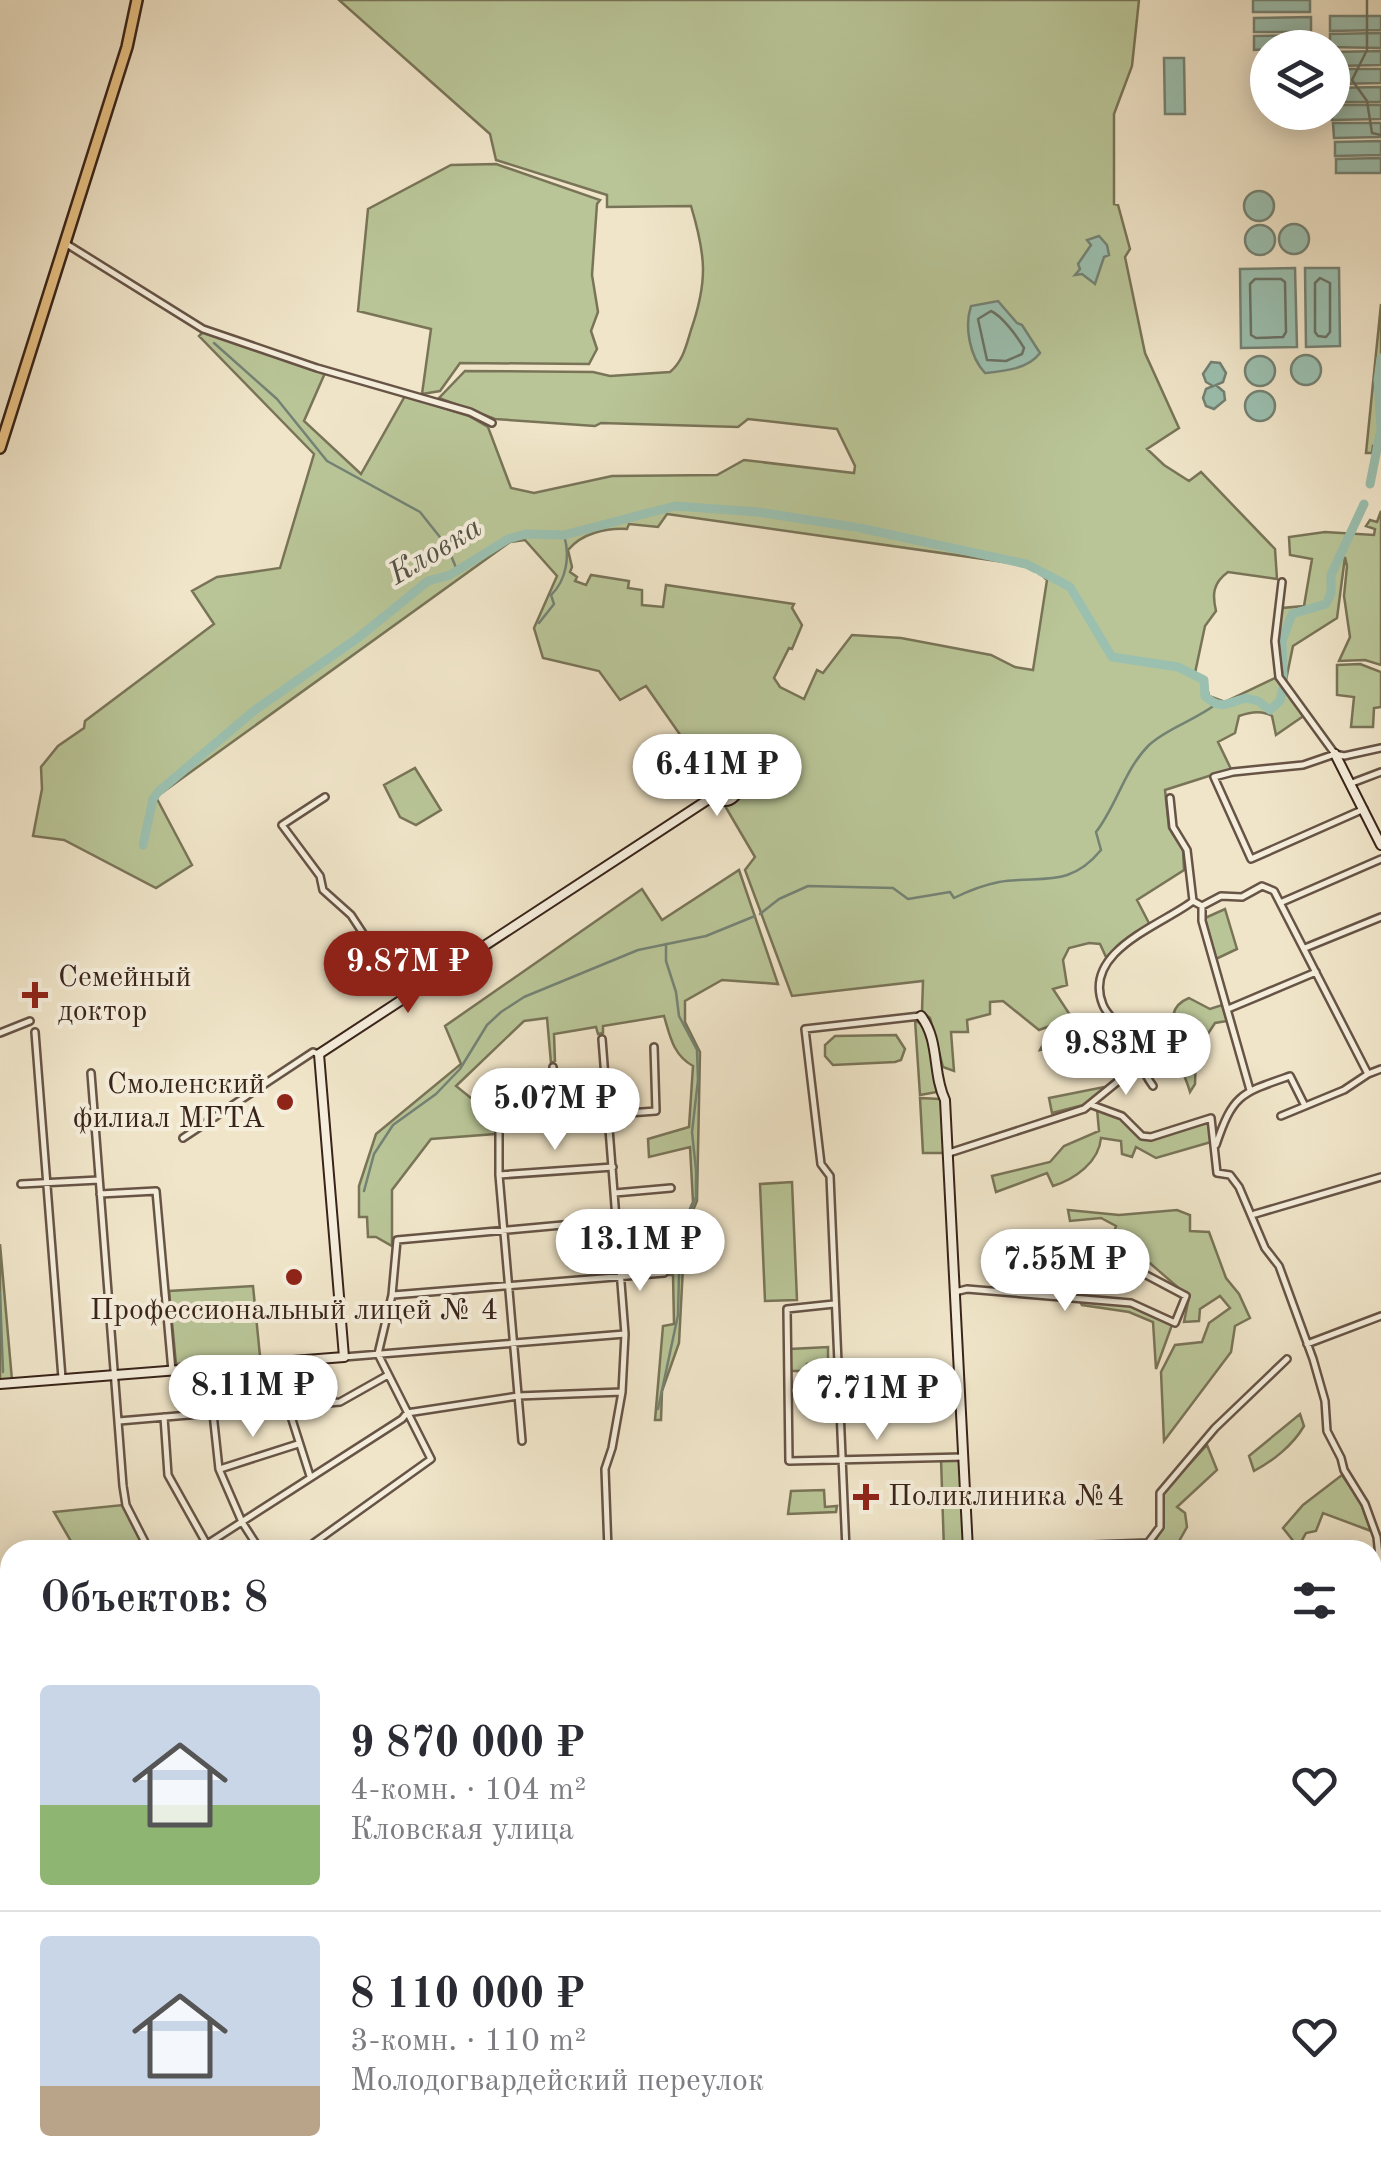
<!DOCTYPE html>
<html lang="ru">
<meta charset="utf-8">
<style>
:root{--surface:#fff;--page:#f7f7f7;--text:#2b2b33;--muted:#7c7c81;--line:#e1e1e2;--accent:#8f2418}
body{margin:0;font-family:"Old Standard TT",serif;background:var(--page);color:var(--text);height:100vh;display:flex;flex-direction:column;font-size:38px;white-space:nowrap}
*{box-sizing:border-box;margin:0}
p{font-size:32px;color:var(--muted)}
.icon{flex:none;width:55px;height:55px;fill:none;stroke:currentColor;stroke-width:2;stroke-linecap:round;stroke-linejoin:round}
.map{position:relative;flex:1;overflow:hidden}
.panel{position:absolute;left:0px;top:1540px;width:1382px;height:642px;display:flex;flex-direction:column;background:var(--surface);border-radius:30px 30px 0 0;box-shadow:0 5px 25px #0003}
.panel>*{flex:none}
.buttons{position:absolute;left:1250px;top:30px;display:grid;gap:20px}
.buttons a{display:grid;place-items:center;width:100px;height:100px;border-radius:50%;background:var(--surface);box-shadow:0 5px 25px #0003;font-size:50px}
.price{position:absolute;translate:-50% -85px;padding:0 22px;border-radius:35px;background:#fff;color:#222;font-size:32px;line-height:65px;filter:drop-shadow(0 2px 5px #0008)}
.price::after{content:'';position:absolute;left:50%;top:60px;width:30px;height:22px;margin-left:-15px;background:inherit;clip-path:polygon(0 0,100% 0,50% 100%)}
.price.on{background:var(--accent);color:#fff}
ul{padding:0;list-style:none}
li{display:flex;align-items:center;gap:30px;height:250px;padding:0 40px}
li+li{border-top:2px solid var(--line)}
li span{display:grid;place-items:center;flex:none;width:280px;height:200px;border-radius:10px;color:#555}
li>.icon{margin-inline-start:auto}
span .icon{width:120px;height:120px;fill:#fffc;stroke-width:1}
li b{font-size:42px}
h2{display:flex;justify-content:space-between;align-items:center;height:120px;padding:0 40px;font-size:42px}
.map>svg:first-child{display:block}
.green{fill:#b9c597;stroke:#797458;stroke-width:2.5;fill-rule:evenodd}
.water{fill:#9bc0b0;stroke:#748274;stroke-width:2.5}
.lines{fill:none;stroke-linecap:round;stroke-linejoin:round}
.shore{stroke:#6a7265;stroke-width:2.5}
.stream{stroke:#748274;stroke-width:2.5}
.river{stroke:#9bc0b0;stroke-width:9}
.street-casing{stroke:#675446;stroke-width:10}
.secondary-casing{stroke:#39241a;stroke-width:12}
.primary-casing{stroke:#39241a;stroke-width:14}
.street{stroke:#f5eedc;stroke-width:5}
.secondary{stroke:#f5eedc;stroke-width:8}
.primary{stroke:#e8c284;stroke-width:9}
.tram{stroke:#39241a;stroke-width:2.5}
.poi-dot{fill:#8f2418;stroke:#f5eedc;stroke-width:4}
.labels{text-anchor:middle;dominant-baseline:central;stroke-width:8;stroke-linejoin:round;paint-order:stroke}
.poi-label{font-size:30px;fill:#39241a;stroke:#f5eedc;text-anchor:start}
.water-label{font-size:32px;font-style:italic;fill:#565347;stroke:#f5eedc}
</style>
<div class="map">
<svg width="1381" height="2182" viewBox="0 0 1381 2182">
<rect width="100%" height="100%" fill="#f0e5c9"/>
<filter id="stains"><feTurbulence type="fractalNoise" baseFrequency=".002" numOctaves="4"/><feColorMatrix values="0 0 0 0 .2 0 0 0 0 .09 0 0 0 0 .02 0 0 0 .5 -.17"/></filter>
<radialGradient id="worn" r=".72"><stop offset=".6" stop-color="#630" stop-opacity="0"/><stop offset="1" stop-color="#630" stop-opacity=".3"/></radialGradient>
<!-- green -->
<path class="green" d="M339,0H1139L1132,66L1114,114V204L1118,205L1130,249L1125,257L1145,353L1179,428L1147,449L1164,465L1189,481L1201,472L1275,549L1277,579L1228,572C1213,583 1212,594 1216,611L1205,626L1195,673L1205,679L1209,696L1225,702L1277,677L1305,715L1276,735L1272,716C1262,710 1250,712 1239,716L1235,733L1218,742L1231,769L1165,790L1169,828L1183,850L1184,870L1137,900L1150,925L1106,957L1100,944L1089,943L1069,948L1063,960L1067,985L1053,989L1072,1018L1039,1030L1003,1001L990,1002V1014L967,1020L968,1032H951L954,1071L943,1067L930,1018L922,1012L923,981L792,996L745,870L755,857L725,806C746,800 742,791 756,784L752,773L734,776L727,769L711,779L646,686L620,700L599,671L543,658L534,628L557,576L525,540L510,542L156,797L192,865L156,888L64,840L33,836L42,789L41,767L58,746L84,728L85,721L214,624L192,591L217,577L280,568L314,454L199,336L203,332L325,373L304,421L361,474L405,396L469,416L488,427L511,488L534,493L612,476L717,475L744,460L854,473L855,466L837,429L748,419L738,427L601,423L595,426L495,419L439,398L465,371L593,372L610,376L670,372C683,361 686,346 691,330C708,281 706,256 691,206L607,207V195L496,160L490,134ZM667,514L1033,566L1047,580L1033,670L1015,667L991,655L901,638L852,635L823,673L817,670L804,699L780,687L774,678L789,648L792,649L802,625L792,608L794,604L666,585L663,607L642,605V590L628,588L629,581L591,575L586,585L575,581L577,577L570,572L572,567L568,550C582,533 606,528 627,529L629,524L658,527Z
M496,164L600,200L597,204L592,275L598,312L591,331L597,349L589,364L460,363L440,391L422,394L431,329L358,311L368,209L451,165Z
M1381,304V448L1373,446L1372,453H1366Z
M1381,511V665L1365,660L1339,661L1350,637L1344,596L1347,566L1345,557L1337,618L1293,646L1286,680C1271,663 1278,628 1282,608L1304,606L1312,559L1290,555L1289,537L1325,532L1374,535L1375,529L1366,526L1370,520L1377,522Z
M1360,664L1381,672V707L1374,708L1373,727H1351L1354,697L1337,695V665Z
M415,768L441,810L416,825L400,817L384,785Z
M739,870L778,984L722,980L685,1001V1022L700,1052L697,1201L685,1229L679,1343L662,1391L661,1420H655L663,1326L674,1324L673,1275H664L662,1251L651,1252L649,1222L685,1220L693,1202L690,1147L649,1157L648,1139L689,1127L693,1066C673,1055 670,1036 664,1016L603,1026V1033L598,1034L596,1027L554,1034L555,1061L551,1063L547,1018L524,1021L456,1086L477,1103L499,1097L501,1121L495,1134L431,1139L392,1190V1246L376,1237H368L367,1217H359V1186L376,1134L461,1064L445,1026L642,889L662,920Z
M1225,909L1237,949L1216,959L1205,918Z
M1189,998L1210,1009L1222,1005L1227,1021L1215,1023L1196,1052L1195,1084L1190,1092C1187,1081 1182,1071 1178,1061C1176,1054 1180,1045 1177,1038C1171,1022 1169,1006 1189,998Z
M1086,1016L1095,1039L1040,1050L1047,1037Z
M915,1020L928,1029L936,1062L937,1092L920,1095Z
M896,1035L905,1049L901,1060L895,1062L833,1065L825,1056V1045L835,1036Z
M1104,1087L1108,1089L1091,1103L1052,1113L1049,1098Z
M920,1098L940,1099L943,1102L945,1153H923Z
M1097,1109L1121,1118L1141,1138L1154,1139L1208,1122L1212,1127L1211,1142L1156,1158L1136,1147L1132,1157L1122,1154L1121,1141L1101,1138C1099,1162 1075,1179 1053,1186L1047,1173L996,1192L992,1176L1050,1162L1064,1146L1099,1131Z
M792,1182L797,1300L765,1301L760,1184Z
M1068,1210L1119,1215L1177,1210L1190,1215V1231L1209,1232L1226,1278L1239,1294L1250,1318L1235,1326L1231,1352L1164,1441L1161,1372L1175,1345L1202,1342L1209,1323L1230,1308L1220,1296L1200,1309L1199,1321L1184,1322L1189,1297L1114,1232L1116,1226L1101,1218L1070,1221Z
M0,1244L12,1380L0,1381Z
M253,1286L260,1356L176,1364L169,1291Z
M1079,1300L1129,1305L1172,1325L1156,1369L1153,1322L1129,1312L1082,1305Z
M828,1347V1363L807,1364V1371H791L790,1349Z
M1300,1414L1304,1426C1293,1445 1273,1461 1254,1471L1249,1456Z
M1207,1445L1217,1470L1177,1507L1185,1513L1187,1527L1174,1550H1152L1162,1524L1163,1493Z
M957,1458L961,1461L965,1548L944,1550L941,1459Z
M1342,1475L1360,1501L1371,1531L1323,1513L1316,1531L1306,1533L1300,1544L1295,1543L1283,1528L1303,1505Z
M824,1490L825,1507L837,1506L836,1512L788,1514L791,1491Z
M123,1505L147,1550H76L54,1512Z
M1105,2173H1272L1274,2182H1051L1044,2173H1092L1095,2177Z"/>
<!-- water -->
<path class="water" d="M1253,0H1310V12H1253Z
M1330,16H1381V30L1330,31Z
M1311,17V32H1254V18Z
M1381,33V48L1330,47V34Z
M1311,35V47L1254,50V36Z
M1381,51V65L1333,66V52Z
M1164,58H1184L1185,114H1165Z
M1333,69H1381V83L1333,84Z
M1381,87V102H1333V88Z
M1333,105H1381V119L1332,120Z
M1333,123H1381V137L1334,138Z
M1381,141V155L1335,156V142Z
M1381,158V173H1336V159Z
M1244 206a15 15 0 1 1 30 0a15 15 0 1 1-30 0Z
M1279 239a15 15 0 1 1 30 0a15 15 0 1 1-30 0Z
M1245 240a15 15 0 1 1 30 0a15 15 0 1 1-30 0Z
M1099,236L1107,245L1109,255L1104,257L1095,284L1082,274L1075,275L1080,269L1078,264L1091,245L1087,240Z
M1295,268L1297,347L1241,348L1240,269Z
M1305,268H1339L1340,346L1306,347Z
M998,301L1017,323L1022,325L1040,353C1028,369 1005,371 985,373C970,357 964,327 971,306Z
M1291 370a15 15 0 1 1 30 0a15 15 0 1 1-30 0Z
M1245 371a15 15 0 1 1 30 0a15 15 0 1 1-30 0Z
M1211,362L1220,363L1226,373L1223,382L1216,385L1224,392L1225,400L1214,409L1206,406L1203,398L1206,389L1213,386L1206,382L1203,374Z
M1245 406a15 15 0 1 1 30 0a15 15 0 1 1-30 0Z"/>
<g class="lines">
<!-- shore -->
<path class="shore" d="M1367,0V50L1352,80L1367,101L1372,133L1381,135
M1320,278L1330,283V332L1326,337L1318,336L1315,332V283Z
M1255,279H1281L1285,282L1286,332L1283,337L1256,338L1251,335L1250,284Z
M991,311C1002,316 1017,336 1024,348L1022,354L1006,361L987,360L978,319Z"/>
<!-- stream -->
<path class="stream" d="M214,343L277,399L327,461L420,512L447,546L457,570
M539,623L554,604L551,595C567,580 570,555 564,535
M760,914L779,899L808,886L893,888L908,899L950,892L954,898C968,891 984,885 999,882C1041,875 1069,889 1101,850L1096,832C1117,805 1124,770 1149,745C1167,728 1196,720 1216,704
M364,1191L374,1154L393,1125L436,1094L460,1069L487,1025L501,1012L524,997L638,950L706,936L755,916
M0,1293L3,1372
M658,1409L678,1315L680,1234L696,1197V1170L692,1132L698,1080L697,1050L679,1016L676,992L666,961V944
M625,2172L632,2182
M1165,2172L1184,2177
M1256,2172V2182"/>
<!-- river -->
<path class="river" d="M1381,358L1378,380L1381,428
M1370,484L1381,429
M860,528L1026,564L1036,569
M1040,571L1070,587L1112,657L1178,667L1204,680L1205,696C1221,711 1228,703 1246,698L1258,701L1270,710L1280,701L1283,688
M1283,676L1282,641L1292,614L1326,604L1331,593V575L1364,504
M143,845L153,799L158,792L255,710L359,637L428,581L450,575L508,539L526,534L564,535L675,506L758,512L854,527
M1183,2182L1184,2177L1193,2182"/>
<defs>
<path id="street" d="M65,243L203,329L317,368L470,412L492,423
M1282,582L1275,641L1279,677L1335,754
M1352,783L1381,772
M325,797L282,825L320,876L323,890L351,915L404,996
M1364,809L1251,859L1214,777L1233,772L1303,765L1335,754L1344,756L1381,748
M1193,901L1202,906L1221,896L1242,897L1262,886L1274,891L1368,1074L1381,1069
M1280,903L1381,859
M1202,906V921L1250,1090
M1305,948L1381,917
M1228,1009L1316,972
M35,1032L62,1378
M0,1033L30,1021
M602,1039L625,1334L622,1392L612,1448L605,1469L608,1550
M553,1067L558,1119
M91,1073L123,1486L126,1505L149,1550
M1153,1086C1141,1070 1136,1054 1127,1037C1121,1026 1108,1017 1103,1005C1081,951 1162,925 1193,901L1187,850L1173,827L1170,798
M1092,1105L1122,1116L1142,1136L1151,1137L1211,1118L1217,1173L1230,1175L1239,1187L1265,1248L1279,1266L1313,1359L1325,1401L1327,1431L1341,1458L1344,1470L1365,1504L1377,1537L1381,1575
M1281,1116L1344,1090L1368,1074
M183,1138L313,1052L319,1054
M1216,1145C1233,1094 1241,1093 1290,1076L1305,1106
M949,1153L1084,1109L1138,1065
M499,1175L613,1167
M21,1184L99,1180
M615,1193L671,1188
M100,1194L156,1191L172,1371
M1255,1214L1381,1177
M955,1292L967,1289L1131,1303L1175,1323L1186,1296L1099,1250
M393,1295L664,1273
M834,1304L787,1309L789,1461L964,1457
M1307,1344L1381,1316
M344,1357L625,1334
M208,1367L219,1469L242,1522L260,1550
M288,1407L310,1476
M164,1417L168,1475L210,1550
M119,1421L340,1402L388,1375
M522,1441L499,1175V1125L505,1122L656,1111L654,1047
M220,1469L298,1444
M198,1550L402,1419L407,1413L518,1396L622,1392
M304,1550L431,1459L378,1354L392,1295L397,1240L617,1220
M846,1550L830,1176L821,1164L805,1029L920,1016
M1064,1550L1065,1546L1148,1543L1160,1527V1493L1215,1428L1287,1359
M1372,1590L1381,1586
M1372,1667L1381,1662
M1372,1734L1381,1729
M1372,1759L1381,1777
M0,1789L10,1780
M1372,2035L1381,2049
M1372,2120L1381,2117
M294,2172L298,2182
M419,2172L428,2182
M460,2172L468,2182
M575,2172L583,2182
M1301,2172L1322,2182
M763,2182L760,2177L766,2172"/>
<path id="secondary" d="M1335,754L1381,845
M713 789a12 12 0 1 1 24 0a12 12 0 1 1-24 0Z
M921,1016C940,1041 932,1073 945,1100L968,1550
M0,1384L344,1357L319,1054L715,795
M1372,1949L1381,1948
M0,2070H10
M264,2182L275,2172
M277,2182L287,2172"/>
<path id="primary" d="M0,448L127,47L137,0
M0,1719L10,1737
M0,1987L10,1977
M228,2172L232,2182
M977,2182L980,2172
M988,2182L991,2172"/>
</defs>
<!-- street casing -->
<use href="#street" class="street-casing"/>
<!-- secondary casing -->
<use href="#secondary" class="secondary-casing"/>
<!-- primary casing -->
<use href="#primary" class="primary-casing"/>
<!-- street -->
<use href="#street" class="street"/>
<!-- secondary -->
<use href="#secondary" class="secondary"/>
<!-- primary -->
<use href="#primary" class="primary"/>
<!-- tram -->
<path class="tram" d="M269,2182L279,2172
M981,2182L984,2172"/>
</g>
<!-- markers -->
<g class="poi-dot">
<path d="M30 980h10v10h10v10h-10v10h-10v-10h-10v-10h10z"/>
<circle cx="285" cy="1102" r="10"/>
<circle cx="294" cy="1277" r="10"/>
<path d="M861 1482h10v10h10v10h-10v10h-10v-10h-10v-10h10z"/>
</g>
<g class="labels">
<!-- poi labels -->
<g class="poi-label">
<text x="58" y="978">Семейный<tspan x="58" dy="34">доктор</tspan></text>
<text x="265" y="1085" text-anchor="end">Смоленский<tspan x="265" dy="34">филиал МГТА</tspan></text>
<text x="294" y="1311" text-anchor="middle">Профессиональный лицей № 4</text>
<text x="888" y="1497">Поликлиника №4</text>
</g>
<!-- water labels -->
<g class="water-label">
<text transform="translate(436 552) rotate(-31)">Кловка</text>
</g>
</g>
<rect width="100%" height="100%" filter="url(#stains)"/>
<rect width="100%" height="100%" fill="url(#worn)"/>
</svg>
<div class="buttons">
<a><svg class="icon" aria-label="layers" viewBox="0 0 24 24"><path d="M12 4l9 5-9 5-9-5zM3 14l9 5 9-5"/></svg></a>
</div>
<b class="price" style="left:717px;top:819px">6.41M ₽</b>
<b class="price on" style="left:408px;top:1016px">9.87M ₽</b>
<b class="price" style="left:1126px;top:1098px">9.83M ₽</b>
<b class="price" style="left:555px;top:1153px">5.07M ₽</b>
<b class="price" style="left:640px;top:1294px">13.1M ₽</b>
<b class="price" style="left:1065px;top:1314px">7.55M ₽</b>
<b class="price" style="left:253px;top:1440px">8.11M ₽</b>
<b class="price" style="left:877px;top:1443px">7.71M ₽</b>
<section class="panel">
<h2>Объектов: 8<svg class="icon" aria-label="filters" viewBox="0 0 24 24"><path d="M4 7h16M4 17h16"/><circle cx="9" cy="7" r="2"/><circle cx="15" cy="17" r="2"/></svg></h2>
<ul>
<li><span style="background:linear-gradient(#c9d6e8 60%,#8fb573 0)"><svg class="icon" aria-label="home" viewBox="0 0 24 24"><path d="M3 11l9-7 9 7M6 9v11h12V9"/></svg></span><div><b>9 870 000 ₽</b><p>4-комн. · 104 m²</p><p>Кловская улица</p></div><svg class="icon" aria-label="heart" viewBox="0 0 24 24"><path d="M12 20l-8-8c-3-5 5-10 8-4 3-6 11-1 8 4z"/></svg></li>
<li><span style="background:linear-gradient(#c9d6e8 75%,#b9a48a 0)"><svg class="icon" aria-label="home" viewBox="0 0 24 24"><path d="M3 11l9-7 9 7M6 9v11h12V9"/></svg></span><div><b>8 110 000 ₽</b><p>3-комн. · 110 m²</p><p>Молодогвардейский переулок</p></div><svg class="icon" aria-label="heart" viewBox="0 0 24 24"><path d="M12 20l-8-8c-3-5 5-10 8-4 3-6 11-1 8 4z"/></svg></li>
</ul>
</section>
</div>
